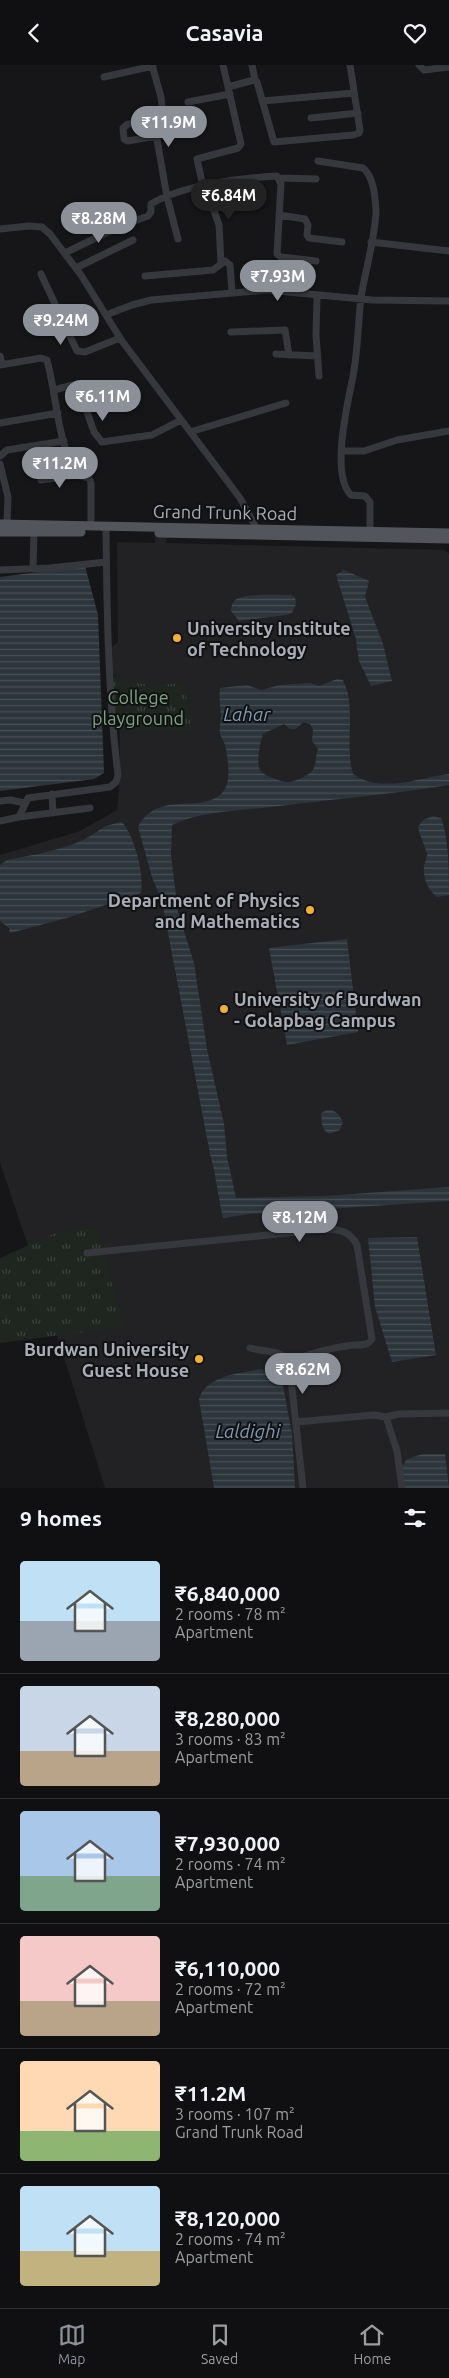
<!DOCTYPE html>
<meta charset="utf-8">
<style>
:root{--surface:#101012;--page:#19191b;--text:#f1f3f6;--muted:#9c9d9f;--line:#303032;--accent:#8c9099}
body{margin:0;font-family:Ubuntu,sans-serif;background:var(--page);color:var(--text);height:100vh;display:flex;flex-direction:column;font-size:19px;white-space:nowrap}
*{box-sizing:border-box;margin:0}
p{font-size:16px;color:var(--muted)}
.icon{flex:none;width:28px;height:28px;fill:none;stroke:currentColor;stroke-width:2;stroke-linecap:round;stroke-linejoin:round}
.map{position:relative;height:1423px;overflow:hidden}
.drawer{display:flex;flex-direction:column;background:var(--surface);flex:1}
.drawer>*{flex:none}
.price{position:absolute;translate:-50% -42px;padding:0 11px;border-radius:18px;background:var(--accent);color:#fff;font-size:16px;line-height:32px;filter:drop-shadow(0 1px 2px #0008)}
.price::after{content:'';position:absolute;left:50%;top:30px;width:15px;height:11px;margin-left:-8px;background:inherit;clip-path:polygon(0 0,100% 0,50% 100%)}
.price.on{background:#222;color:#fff}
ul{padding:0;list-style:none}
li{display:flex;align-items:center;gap:15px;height:125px;padding:0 20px}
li+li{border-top:1px solid var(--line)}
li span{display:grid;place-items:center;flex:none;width:140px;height:100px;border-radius:5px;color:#555}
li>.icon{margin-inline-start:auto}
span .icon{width:60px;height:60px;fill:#fffc;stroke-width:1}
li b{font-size:21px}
h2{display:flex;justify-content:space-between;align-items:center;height:60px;padding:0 20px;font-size:21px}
header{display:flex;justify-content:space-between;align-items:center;height:65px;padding:0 20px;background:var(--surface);font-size:22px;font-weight:700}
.tabs{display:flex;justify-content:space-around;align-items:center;height:70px;border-top:1px solid var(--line);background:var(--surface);font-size:14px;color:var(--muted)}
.tabs a{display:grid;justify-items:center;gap:2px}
.tabs .on{color:var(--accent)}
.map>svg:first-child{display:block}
.built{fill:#222225}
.park{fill:url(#park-tufts)}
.water{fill:url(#water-rules);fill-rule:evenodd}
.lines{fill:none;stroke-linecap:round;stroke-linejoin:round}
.minor{stroke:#37383d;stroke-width:7}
.major{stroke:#53555c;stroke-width:9}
.poi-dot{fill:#f2b134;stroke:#111113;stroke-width:2}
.labels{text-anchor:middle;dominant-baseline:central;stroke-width:4;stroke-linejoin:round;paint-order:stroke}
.street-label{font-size:18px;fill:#a8adb8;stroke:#111113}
.poi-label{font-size:18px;font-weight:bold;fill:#a8adb8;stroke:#111113;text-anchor:start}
.park-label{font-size:18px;fill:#7fa381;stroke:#111113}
.water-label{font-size:19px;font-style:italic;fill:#7f9bb3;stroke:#111113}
</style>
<header><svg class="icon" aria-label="back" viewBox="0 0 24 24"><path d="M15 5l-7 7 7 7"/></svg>Casavia<svg class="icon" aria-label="heart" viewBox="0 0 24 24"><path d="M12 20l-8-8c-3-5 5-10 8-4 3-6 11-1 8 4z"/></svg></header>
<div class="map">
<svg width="449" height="1423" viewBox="0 0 449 1423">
<defs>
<pattern id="park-tufts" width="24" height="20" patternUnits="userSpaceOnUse" patternTransform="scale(1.25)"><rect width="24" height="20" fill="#1e261f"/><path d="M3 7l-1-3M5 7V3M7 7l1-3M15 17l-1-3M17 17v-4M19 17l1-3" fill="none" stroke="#3c433d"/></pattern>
<pattern id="water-rules" width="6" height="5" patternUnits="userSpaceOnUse" patternTransform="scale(1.25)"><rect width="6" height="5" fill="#2c353c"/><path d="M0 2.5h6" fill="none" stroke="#485056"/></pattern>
</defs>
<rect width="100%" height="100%" fill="#161618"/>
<!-- built -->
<path class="built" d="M155,471H167L166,478L444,485L449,488V1423H105L39,1213L0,1098V790L80,766L117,745L120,714L119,614L115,612L108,597L112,582L118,577L117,477L155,478Z"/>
<!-- park -->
<path class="park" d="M115,612C136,621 159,621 181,618L185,625L192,665H113V613Z
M97,1162L123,1262L0,1278V1193L58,1167Z"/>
<!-- water -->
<path class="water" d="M85,501L98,550L104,708L94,714L0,726V512Z
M344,505L369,516L365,532L383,579L392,616L371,621L359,596L356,574L336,510Z
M291,530L295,532L296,539L292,548L286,550L239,556L231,546C231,542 232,538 235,535C245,528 278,530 291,530Z
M337,614L343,615C357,642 344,680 353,709C381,729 418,713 449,709V720C387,730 325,735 262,743C233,746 199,747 172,760L171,790L178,847L194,898L207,984L224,1059L227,1092L236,1133L326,1131L449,1122V1136L249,1149L223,1153C218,1131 216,1110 210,1089L162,836L152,812L138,762C158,724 200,750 222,728C232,719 228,691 225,680C224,676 221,673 220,669C219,663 221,656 221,650C220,640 219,633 220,623L247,620L261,625L280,620L310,618L319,621ZM303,657L310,659L313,664L312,676L318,684C315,691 317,700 312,706C308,711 294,717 288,717C282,717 263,711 260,705C256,697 260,678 263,669L284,659L290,664H296Z
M433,751L441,753C449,774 449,806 449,830L437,832C428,825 423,814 424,801C425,797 427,793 427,789C426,783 420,772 418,762L423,755Z
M122,757C135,772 144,809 141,828L67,853L10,868L9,863L0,856V800L7,795C32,790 60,786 83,775C101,766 99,761 122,757Z
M347,874L358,967L287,980L269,883Z
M327,1045C336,1045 339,1049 343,1057L340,1065L329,1069L325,1066L322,1060L321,1048Z
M417,1172L436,1290L392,1297L375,1242L368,1173Z
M262,1304L267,1309L281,1310L292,1369L295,1423H214L199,1334C205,1311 242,1307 262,1304Z
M423,1389H445L449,1423H405L401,1403L407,1394Z"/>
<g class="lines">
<!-- minor -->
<path class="minor" d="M152,0L161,32L163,50L155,63L167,132L178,174
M252,0L255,15
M419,0L424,5L449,2
M104,12L153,1
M228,22L254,15L257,17L274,77L353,70L359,68L360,65L350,0
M262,36L354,28
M188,37L230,29
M311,53L358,48
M156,71L128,76L124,74L123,63L128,59L157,57
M318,96L363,103C374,112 375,132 376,145C376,169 365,207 361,232C358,258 358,285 353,311C348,337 330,410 351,430L365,431L370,437V466
M279,113L316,114
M205,120L219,160L221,197
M203,121L197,94L238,83L241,79L223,0
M279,150L305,154L308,160L307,170L309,173L342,177
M0,164L29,161L42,162L50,169L81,210L122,276L240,433L259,468
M371,177L449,186
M65,188L116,163L148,151L151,147V139C182,120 241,113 277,111L281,119L277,189L281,192L316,196
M76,203L133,175
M41,209L77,286L85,287L120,273
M145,211L213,205L225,196L230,200L232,227
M317,231L316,270L319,311
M106,250L132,240L151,235L267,225L372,235L449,236
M231,267L285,265L289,290
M276,289L317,291
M0,291L2,299
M0,300L41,293L47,295C57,332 57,377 77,410L89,413L91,418V461
M54,325L73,320L78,321L94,367L102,377L152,370L181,355
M0,358L58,348
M190,367L286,338
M342,386H364L397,375L449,366
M0,391L7,385L64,376
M0,399L8,432L7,459
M41,415L77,410
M33,504L34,467
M0,505L50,503L106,497
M52,729L53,748
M0,736L11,735L24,738
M19,752L90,743
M0,756L19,752L28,733L110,722L116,717L118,710C108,629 107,548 106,467
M87,1188L328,1164C342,1165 350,1167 357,1180L372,1274C369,1280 362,1280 355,1280C332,1282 311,1289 289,1296
M250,1283C263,1287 279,1284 289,1296L303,1423
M386,1352L399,1349L449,1348
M296,1357L374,1350L386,1352L397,1386L402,1423"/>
<!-- major -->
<path class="major" d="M0,459L449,468
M0,467H81
M159,468L449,474"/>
</g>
<!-- markers -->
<g class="poi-dot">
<circle cx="177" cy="573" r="5"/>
<circle cx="310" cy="845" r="5"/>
<circle cx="224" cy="944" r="5"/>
<circle cx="199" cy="1294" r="5"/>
</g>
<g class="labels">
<!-- street labels -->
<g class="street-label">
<text transform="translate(225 447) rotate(1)">Grand Trunk Road</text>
</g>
<!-- poi labels -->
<g class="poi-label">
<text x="187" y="563">University Institute<tspan x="187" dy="21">of Technology</tspan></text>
<text x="300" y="835" text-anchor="end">Department of Physics<tspan x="300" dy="21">and Mathematics</tspan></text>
<text x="234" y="934">University of Burdwan<tspan x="234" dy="21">- Golapbag Campus</tspan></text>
<text x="189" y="1284" text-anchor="end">Burdwan University<tspan x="189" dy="21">Guest House</tspan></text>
</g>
<!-- park labels -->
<g class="park-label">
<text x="138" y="632">College<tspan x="138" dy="21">playground</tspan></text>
</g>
<!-- water labels -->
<g class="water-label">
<text x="247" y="649">Lahar</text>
<text x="248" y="1366">Laldighi</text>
</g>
</g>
</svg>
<b class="price" style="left:169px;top:83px">₹11.9M</b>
<b class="price on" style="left:229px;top:156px">₹6.84M</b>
<b class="price" style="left:99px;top:179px">₹8.28M</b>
<b class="price" style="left:278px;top:237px">₹7.93M</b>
<b class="price" style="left:61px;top:281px">₹9.24M</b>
<b class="price" style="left:103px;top:357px">₹6.11M</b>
<b class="price" style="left:60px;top:424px">₹11.2M</b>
<b class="price" style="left:300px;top:1178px">₹8.12M</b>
<b class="price" style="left:303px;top:1330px">₹8.62M</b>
</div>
<section class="drawer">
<h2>9 homes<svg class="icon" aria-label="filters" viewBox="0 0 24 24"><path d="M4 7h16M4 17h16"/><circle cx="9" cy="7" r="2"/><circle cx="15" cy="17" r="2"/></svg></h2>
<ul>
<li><span style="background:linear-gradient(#bfe0f5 60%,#9aa5b1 0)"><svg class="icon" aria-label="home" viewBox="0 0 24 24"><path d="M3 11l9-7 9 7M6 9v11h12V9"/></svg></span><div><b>₹6,840,000</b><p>2 rooms · 78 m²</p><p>Apartment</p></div></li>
<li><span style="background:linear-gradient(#c9d6e8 65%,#b9a48a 0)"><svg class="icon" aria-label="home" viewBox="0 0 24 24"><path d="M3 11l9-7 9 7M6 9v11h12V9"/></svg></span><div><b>₹8,280,000</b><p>3 rooms · 83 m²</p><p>Apartment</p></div></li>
<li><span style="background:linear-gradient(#a9c7e8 65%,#7fa58c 0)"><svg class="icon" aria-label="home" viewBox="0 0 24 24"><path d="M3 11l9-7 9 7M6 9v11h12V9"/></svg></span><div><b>₹7,930,000</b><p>2 rooms · 74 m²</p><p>Apartment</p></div></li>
<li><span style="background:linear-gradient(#f6c9c9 65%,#b9a48a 0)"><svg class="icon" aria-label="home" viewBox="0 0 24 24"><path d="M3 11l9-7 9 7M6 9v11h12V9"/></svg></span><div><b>₹6,110,000</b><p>2 rooms · 72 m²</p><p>Apartment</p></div></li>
<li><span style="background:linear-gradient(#ffd9b3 70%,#8fb573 0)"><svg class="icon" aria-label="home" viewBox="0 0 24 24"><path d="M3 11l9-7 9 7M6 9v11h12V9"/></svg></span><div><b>₹11.2M</b><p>3 rooms · 107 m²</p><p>Grand Trunk Road</p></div></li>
<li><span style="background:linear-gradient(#bfe0f5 65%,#c2b280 0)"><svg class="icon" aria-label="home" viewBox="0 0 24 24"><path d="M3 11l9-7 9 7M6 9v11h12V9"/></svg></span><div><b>₹8,120,000</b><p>2 rooms · 74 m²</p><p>Apartment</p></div></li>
</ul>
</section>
<nav class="tabs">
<a class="on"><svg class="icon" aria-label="map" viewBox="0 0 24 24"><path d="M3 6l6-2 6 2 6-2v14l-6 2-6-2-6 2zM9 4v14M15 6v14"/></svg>Map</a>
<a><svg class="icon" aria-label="saved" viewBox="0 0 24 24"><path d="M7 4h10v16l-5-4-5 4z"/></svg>Saved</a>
<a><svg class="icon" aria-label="home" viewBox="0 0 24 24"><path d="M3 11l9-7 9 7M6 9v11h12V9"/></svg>Home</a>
</nav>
